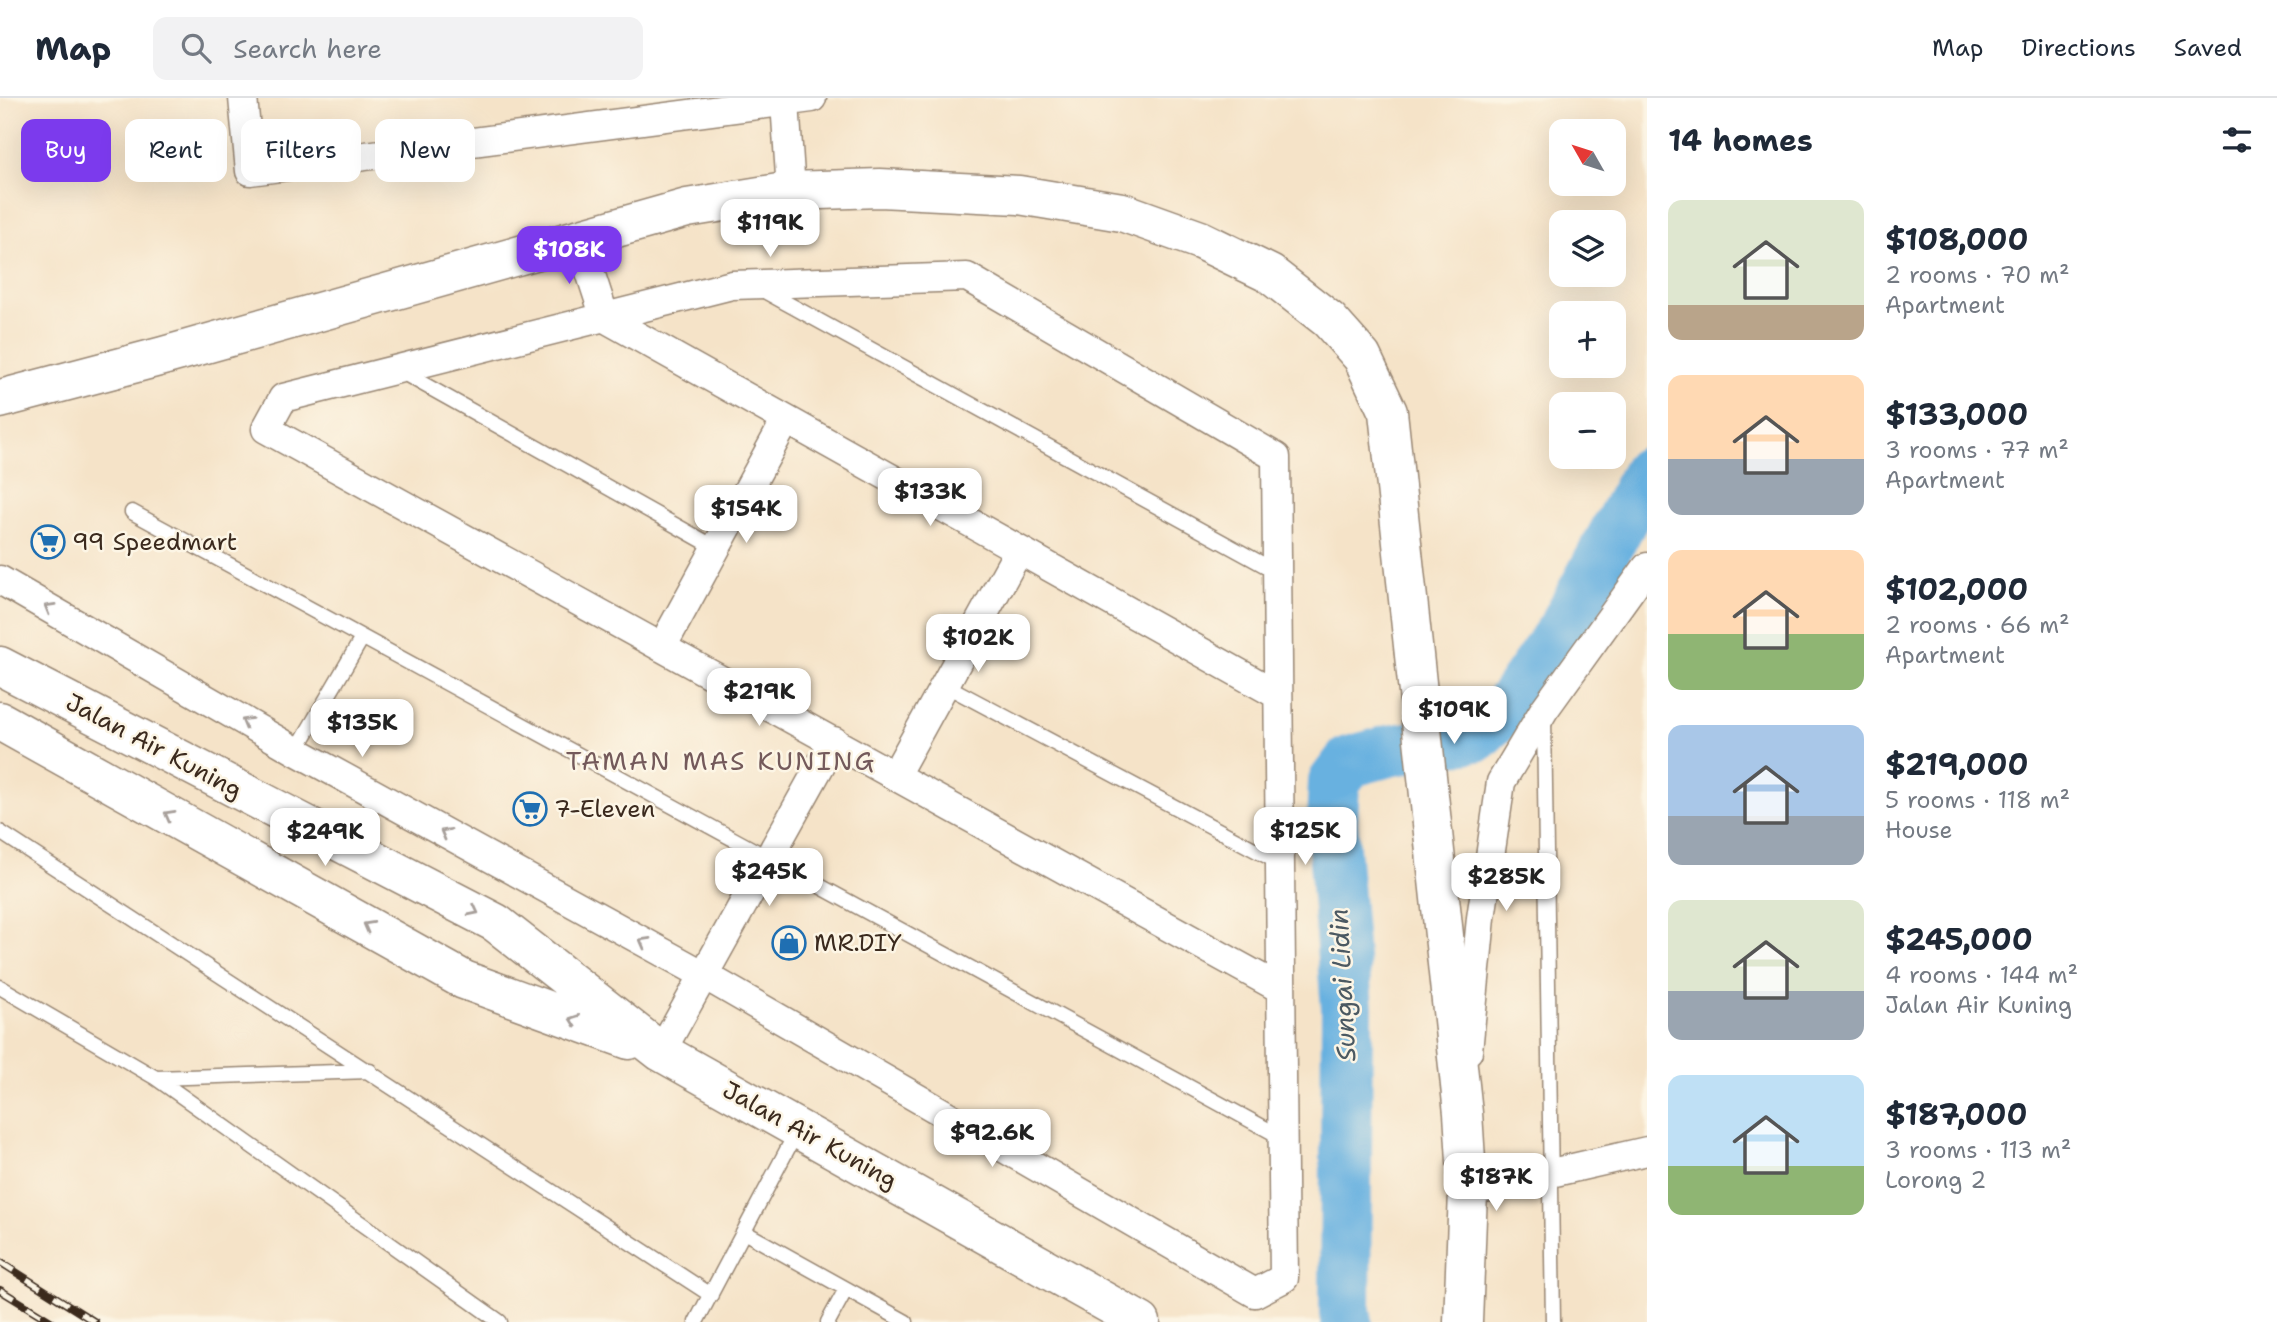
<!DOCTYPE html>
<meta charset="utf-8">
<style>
:root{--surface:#fff;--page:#f2f2f3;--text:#1f2937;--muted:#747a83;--line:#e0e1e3;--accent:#7c3aed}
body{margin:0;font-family:"Shantell Sans",sans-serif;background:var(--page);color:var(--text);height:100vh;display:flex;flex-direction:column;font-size:26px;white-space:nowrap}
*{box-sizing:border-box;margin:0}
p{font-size:23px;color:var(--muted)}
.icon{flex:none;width:38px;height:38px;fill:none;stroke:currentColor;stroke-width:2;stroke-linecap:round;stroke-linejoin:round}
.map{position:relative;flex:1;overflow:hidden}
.side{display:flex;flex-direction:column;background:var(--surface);width:630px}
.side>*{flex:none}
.banner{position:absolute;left:21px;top:21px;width:665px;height:63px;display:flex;gap:14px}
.needle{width:46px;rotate:309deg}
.controls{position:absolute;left:1549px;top:21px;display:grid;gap:14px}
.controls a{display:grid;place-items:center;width:77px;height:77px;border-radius:14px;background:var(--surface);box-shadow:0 7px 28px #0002;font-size:35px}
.price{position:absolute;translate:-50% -60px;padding:0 16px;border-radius:14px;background:#fff;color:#222;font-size:23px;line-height:46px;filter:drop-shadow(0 2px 4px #0008)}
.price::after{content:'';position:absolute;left:50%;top:42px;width:21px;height:16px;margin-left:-10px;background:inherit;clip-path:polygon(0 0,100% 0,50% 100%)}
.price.selected{background:var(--accent);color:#fff}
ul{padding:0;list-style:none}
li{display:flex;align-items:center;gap:21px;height:175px;padding:0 21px}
li span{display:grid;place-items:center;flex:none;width:196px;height:140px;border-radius:14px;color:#555}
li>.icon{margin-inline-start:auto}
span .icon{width:84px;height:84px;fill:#fffc;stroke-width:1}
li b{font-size:30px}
h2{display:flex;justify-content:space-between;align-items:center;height:84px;padding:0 21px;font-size:30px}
.chip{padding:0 24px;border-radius:14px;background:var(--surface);box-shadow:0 7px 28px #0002;font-size:24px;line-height:63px}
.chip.selected{background:var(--accent);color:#fff}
header{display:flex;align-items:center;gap:42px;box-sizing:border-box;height:98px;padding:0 35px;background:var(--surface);border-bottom:2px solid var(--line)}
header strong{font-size:33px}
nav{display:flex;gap:38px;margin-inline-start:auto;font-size:24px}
.search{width:490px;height:63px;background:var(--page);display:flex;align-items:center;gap:18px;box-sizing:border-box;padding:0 24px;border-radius:14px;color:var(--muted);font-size:26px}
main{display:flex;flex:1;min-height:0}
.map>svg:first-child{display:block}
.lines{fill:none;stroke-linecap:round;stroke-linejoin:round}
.river{stroke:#68b1e0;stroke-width:52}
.lane-casing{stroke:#988673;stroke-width:17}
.street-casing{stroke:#988673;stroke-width:31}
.secondary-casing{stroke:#988673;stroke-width:41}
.lane{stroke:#fff;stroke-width:14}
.street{stroke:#fff;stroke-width:28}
.secondary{stroke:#fff;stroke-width:38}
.rail-casing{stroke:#3b2a1e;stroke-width:8}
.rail{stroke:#fcf5e5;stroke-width:5;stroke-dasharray:16;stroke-linecap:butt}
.oneway{stroke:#a79f9a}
.labels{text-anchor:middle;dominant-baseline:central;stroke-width:5;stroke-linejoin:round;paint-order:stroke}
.poi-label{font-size:24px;fill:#3b2a1e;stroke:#fcf5e5;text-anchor:start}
.street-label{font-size:24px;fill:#3b2a1e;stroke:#fcf5e5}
.neighbourhood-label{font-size:26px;letter-spacing:2px;fill:#745a5b;stroke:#fcf5e5}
.water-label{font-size:26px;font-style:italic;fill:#4b5962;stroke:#fcf5e5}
</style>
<header>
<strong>Map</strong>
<div class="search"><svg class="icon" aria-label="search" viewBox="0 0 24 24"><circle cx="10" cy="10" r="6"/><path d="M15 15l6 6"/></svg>Search here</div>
<nav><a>Map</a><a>Directions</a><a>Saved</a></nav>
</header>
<main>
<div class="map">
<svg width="1647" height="1224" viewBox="0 0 1647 1224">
<rect width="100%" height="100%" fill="#fcf5e5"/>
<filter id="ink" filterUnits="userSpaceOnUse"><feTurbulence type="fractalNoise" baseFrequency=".0143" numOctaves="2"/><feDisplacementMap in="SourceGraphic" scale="14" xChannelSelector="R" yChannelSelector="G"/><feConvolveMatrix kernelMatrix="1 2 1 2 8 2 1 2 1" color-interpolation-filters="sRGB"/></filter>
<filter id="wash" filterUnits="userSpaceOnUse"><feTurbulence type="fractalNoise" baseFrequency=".00686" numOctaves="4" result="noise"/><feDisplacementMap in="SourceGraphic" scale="28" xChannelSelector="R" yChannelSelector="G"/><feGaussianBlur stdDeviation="1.57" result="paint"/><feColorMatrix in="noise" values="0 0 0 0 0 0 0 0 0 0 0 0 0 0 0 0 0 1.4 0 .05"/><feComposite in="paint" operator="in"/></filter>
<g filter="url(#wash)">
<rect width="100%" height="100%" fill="#f5e3c8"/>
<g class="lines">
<!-- river -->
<path class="river" d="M1347,1224L1345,1215L1347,910L1332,725L1334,684L1349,664L1389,653L1476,638L1512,604L1564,529L1647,375"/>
</g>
</g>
<g filter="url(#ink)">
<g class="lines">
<defs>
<path id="lane" d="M759,190L1277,474
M400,273L716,450
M132,414L1283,1040
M945,587L1280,765
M1544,620L1553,1224
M296,653L362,540
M0,734L711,1197
M0,889L156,980L500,1224
M156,980L370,973
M744,1134L906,1224
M696,1224L797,1033
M828,1224L846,1191"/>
<path id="street" d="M243,0L250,73L812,0
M785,4L791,93
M579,140L605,220L1278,597
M0,482L296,653L704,877L1255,1195L1284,1180L1276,359L967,179L732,187L283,300L266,331L1281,891
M662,549L786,322
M895,677L1019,452
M1468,953L1481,820L1501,684L1544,612L1647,469
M661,954L834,643
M1468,1094L1647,1053"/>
<path id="secondary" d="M0,301L163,258L687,110L791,93L880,90L1019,97L1122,114L1200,142L1270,176L1329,222L1362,259L1388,314L1463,1015L1468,1094L1463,1224
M0,568L496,825L661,954L1141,1224
M0,623L464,882L629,942"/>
</defs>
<!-- lane casing -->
<use href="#lane" class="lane-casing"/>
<!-- street casing -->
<use href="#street" class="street-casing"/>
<!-- secondary casing -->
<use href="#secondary" class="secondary-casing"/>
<!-- lane -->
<use href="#lane" class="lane"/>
<!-- street -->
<use href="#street" class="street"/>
<!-- secondary -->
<use href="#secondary" class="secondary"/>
<defs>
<path id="rail" d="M0,1164L95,1224
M0,1192L52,1224"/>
</defs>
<!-- rail casing -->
<use href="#rail" class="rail-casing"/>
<!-- rail -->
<use href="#rail" class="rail"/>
</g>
<!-- one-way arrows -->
<defs><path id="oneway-chevron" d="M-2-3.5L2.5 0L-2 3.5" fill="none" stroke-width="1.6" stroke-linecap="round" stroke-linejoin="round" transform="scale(1.75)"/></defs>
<g class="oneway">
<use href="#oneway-chevron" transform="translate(49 510) rotate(-150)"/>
<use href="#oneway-chevron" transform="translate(246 624) rotate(-150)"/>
<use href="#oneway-chevron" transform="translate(169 717) rotate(-151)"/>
<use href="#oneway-chevron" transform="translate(445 735) rotate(-151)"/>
<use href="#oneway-chevron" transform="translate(474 813) rotate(27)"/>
<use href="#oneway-chevron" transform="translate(368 828) rotate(-151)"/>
<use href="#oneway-chevron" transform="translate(644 844) rotate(-151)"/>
<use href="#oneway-chevron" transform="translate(574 922) rotate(-160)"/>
</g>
</g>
<!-- icons -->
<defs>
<symbol id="supermarket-ring" viewBox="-11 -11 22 22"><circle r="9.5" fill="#fcf5e5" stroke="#1f6fb2" stroke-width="1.5"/><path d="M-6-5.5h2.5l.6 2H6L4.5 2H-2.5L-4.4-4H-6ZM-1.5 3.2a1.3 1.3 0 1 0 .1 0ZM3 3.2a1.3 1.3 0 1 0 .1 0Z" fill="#1f6fb2"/></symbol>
<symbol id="shop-ring" viewBox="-11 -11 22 22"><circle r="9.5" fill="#fcf5e5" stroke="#1f6fb2" stroke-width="1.5"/><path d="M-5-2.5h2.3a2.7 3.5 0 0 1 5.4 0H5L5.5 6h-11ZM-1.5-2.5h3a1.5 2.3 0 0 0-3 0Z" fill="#1f6fb2"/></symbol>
</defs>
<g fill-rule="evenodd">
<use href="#supermarket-ring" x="29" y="425" width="38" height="38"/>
<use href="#supermarket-ring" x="511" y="692" width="38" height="38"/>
<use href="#shop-ring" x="770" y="826" width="38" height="38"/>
</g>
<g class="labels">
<!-- poi labels -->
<g class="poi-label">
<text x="72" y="444">99 Speedmart</text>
<text x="554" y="711">7-Eleven</text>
<text x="814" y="845">MR.DIY</text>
</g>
<!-- street labels -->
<g class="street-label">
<text transform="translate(154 648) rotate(28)">Jalan Air Kuning</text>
<text transform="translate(810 1037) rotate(29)">Jalan Air Kuning</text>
</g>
<!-- neighbourhood labels -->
<g class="neighbourhood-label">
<text x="721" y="662">TAMAN MAS KUNING</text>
</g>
<!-- water labels -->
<g class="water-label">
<text transform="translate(1342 887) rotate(-93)">Sungai Lidin</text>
</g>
</g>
</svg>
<div class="controls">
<a><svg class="needle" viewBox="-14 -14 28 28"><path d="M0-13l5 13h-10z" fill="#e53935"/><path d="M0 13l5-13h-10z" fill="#747a83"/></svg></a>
<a><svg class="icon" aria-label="layers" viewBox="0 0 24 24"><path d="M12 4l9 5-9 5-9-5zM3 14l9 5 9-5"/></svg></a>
<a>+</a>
<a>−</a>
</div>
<b class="price" style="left:770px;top:161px">$119K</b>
<b class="price selected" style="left:569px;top:188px">$108K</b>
<b class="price" style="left:930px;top:430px">$133K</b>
<b class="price" style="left:746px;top:447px">$154K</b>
<b class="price" style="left:978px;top:576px">$102K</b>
<b class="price" style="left:759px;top:630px">$219K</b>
<b class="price" style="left:1454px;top:648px">$109K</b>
<b class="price" style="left:362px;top:661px">$135K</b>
<b class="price" style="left:1305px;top:769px">$125K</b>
<b class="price" style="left:325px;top:770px">$249K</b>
<b class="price" style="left:769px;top:810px">$245K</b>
<b class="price" style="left:1506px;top:815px">$285K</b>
<b class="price" style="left:992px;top:1071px">$92.6K</b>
<b class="price" style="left:1496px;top:1115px">$187K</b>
<div class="banner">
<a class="chip selected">Buy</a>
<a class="chip">Rent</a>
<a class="chip">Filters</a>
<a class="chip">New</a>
</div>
</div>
<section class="side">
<h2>14 homes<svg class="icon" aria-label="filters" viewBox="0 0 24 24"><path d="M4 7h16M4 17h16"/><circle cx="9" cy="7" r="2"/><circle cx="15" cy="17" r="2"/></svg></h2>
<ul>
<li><span style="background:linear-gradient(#dfe7d0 75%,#b9a48a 0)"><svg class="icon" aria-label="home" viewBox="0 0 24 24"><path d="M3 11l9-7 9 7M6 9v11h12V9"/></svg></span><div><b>$108,000</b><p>2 rooms · 70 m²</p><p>Apartment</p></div></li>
<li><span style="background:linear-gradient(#ffd9b3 60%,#9aa5b1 0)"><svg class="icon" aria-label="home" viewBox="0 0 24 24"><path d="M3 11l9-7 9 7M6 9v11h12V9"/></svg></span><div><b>$133,000</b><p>3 rooms · 77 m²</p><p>Apartment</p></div></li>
<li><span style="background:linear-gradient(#ffd9b3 60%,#8fb573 0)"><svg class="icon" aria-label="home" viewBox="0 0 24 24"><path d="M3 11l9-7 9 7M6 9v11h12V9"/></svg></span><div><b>$102,000</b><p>2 rooms · 66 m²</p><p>Apartment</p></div></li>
<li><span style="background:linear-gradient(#a9c7e8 65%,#9aa5b1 0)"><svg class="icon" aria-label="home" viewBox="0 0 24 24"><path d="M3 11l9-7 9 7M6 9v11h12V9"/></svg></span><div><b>$219,000</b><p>5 rooms · 118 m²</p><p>House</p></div></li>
<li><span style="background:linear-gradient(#dfe7d0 65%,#9aa5b1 0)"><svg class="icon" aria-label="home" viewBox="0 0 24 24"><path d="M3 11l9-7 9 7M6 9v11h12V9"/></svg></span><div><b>$245,000</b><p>4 rooms · 144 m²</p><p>Jalan Air Kuning</p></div></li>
<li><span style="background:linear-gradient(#bfe0f5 65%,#8fb573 0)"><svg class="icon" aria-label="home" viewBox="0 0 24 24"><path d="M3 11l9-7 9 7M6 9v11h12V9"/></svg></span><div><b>$187,000</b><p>3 rooms · 113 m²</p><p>Lorong 2</p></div></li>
</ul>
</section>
</main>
